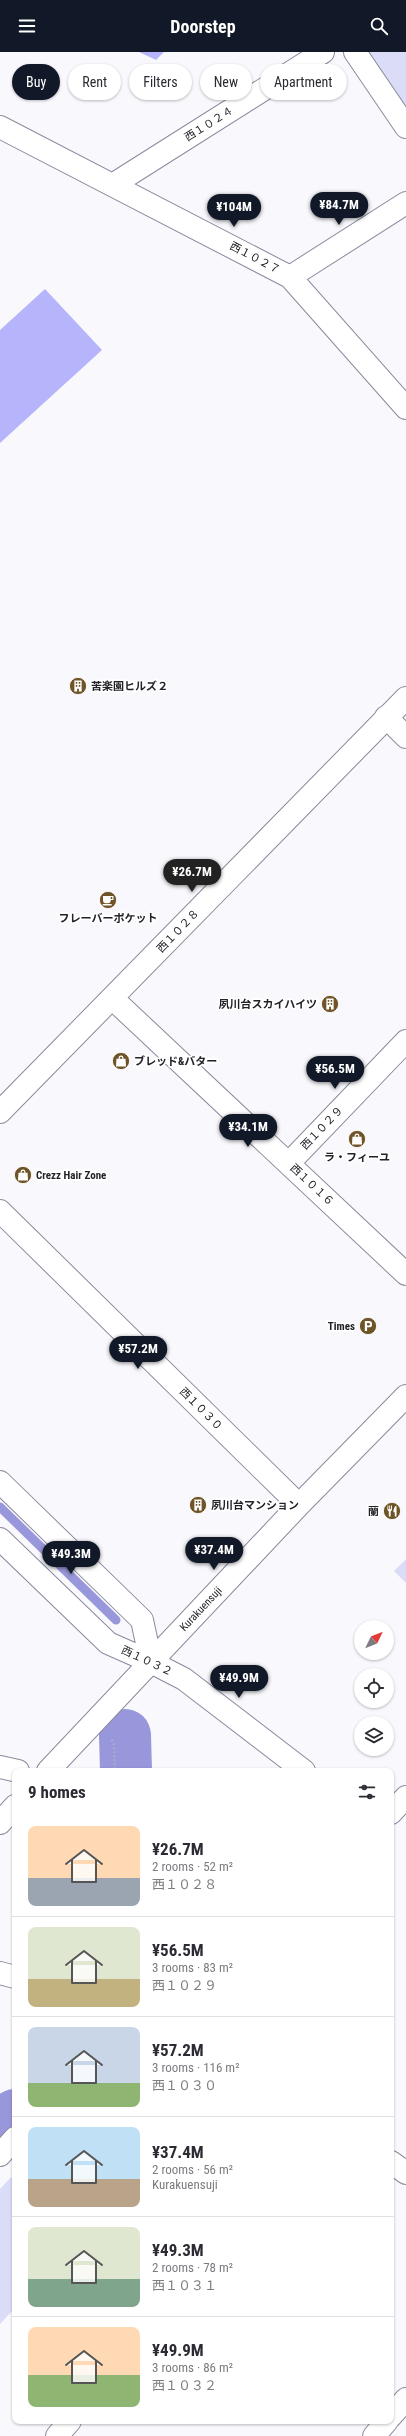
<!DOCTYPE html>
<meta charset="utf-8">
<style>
:root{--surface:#fff;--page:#f7f7f7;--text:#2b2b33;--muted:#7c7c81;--line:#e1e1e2;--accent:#111827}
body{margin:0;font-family:"Roboto Condensed","Noto Sans JP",sans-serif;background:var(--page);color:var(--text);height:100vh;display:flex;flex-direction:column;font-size:15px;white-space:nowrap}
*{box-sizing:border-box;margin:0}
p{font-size:13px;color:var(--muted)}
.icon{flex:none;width:22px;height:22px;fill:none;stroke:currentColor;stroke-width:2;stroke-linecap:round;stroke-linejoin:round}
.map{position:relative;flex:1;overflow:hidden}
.sheet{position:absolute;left:12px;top:1716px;width:382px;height:656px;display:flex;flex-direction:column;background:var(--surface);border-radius:8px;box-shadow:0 1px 3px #0004}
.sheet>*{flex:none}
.top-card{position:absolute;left:12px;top:12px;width:382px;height:36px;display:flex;gap:8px}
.needle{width:26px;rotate:47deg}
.buttons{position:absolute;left:354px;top:1568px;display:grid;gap:8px}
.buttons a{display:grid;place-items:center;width:40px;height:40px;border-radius:50%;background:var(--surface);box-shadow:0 1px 3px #0004;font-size:20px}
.price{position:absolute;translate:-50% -34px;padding:0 9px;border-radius:14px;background:var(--accent);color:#fff;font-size:13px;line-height:26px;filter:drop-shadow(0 1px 2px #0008)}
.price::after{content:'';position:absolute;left:50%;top:24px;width:12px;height:9px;margin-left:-6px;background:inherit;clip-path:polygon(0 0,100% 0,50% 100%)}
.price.active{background:#222;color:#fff}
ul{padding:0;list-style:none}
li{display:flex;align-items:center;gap:12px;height:100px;padding:0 16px}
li+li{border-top:1px solid var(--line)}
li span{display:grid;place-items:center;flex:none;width:112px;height:80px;border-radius:8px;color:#555}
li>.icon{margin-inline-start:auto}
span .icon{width:48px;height:48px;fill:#fffc;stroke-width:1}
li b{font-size:17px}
h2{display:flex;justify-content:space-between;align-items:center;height:48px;padding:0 16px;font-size:17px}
.tag{padding:0 14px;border-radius:18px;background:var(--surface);box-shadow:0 1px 3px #0004;font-size:14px;line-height:36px}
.tag.active{background:var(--accent);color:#fff}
header{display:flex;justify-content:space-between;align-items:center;height:52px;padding:0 16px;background:var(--accent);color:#fff;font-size:18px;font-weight:700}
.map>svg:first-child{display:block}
.green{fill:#dbdcf8}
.forest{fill:#b6b5fb}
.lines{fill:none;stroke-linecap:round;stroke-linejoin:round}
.stream{stroke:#9997db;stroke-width:9}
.river{stroke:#9997db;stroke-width:52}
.minor-casing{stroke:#8a8a9e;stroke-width:24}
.path{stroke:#b7b7bc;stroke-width:2.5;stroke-dasharray:1 3;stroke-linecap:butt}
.minor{stroke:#fff;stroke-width:22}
.labels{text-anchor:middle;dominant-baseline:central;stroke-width:3.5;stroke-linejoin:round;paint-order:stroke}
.street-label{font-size:11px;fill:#222229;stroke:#fff}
.poi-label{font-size:11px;font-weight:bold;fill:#222229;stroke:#fff;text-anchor:start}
</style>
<header><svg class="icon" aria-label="menu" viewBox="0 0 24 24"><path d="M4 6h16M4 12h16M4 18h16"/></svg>Doorstep<svg class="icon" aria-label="search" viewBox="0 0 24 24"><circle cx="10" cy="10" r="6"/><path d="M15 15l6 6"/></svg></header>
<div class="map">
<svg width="406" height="2384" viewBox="0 0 406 2384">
<rect width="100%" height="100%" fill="#f9f9fd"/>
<!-- green -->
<path class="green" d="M369,0H406V59L369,2Z
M406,1507V1531L394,1519Z
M11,2125L15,2129V2256L0,2272V2137Z"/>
<!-- forest -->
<path class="forest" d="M139,0H164L156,8Z
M45,237L102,298L0,391V278Z"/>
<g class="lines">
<!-- stream -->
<path class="stream" d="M0,1455L116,1568"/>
<!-- river -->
<path class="river" d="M125,1683L126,1719
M0,2080L15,2063"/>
<defs>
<path id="minor" d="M355,0L406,75
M0,75L290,225L406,356
M114,132L323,0
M290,225L406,151
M386,665L406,685
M113,947L406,1222
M0,1060L406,646
M289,1111L406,989
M0,1159L299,1453
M0,1430L142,1568L151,1610
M0,1487L108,1591L151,1610L184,1627L304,1719
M0,1715L18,1719
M48,1719L299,1453L406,1344
M391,1761L406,1745
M0,1771L15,1754
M0,1921L15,1925
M0,2103L15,2086
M391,2110L406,2121
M391,2364L406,2347
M57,2384L70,2369
M374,2384L387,2369"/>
</defs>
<!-- minor casing -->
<use href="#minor" class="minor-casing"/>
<!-- path -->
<path class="path" d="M112,1688L114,1693L115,1719"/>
<!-- minor -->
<use href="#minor" class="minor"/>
</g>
<!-- icons -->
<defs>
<symbol id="building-disc" viewBox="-11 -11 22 22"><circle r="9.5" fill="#6e5426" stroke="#fff"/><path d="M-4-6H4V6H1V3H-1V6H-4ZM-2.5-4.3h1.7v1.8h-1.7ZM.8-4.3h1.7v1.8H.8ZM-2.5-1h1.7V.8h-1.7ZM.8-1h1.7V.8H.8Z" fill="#fff"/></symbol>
<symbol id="cafe-disc" viewBox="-11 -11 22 22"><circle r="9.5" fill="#6e5426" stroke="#fff"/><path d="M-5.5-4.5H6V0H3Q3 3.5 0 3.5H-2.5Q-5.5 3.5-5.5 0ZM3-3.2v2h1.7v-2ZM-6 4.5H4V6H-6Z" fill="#fff"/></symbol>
<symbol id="shop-disc" viewBox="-11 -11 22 22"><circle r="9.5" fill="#6e5426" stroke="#fff"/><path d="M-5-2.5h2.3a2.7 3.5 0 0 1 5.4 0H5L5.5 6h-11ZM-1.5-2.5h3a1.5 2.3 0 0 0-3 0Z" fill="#fff"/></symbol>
<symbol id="parking-disc" viewBox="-11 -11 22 22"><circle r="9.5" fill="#6e5426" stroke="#fff"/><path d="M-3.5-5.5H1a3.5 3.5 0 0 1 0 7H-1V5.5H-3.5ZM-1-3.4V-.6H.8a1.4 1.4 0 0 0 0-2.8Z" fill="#fff"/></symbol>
<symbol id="restaurant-disc" viewBox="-11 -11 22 22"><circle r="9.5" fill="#6e5426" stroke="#fff"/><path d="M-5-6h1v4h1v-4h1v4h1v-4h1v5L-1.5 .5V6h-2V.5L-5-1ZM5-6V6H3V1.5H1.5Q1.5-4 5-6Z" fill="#fff"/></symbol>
</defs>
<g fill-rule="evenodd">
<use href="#building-disc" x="68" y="624" width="20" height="20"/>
<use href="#cafe-disc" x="98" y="838" width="20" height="20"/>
<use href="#building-disc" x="320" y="942" width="20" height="20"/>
<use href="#shop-disc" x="111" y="999" width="20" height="20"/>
<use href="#shop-disc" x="347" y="1077" width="20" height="20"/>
<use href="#shop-disc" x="13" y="1113" width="20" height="20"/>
<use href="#parking-disc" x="358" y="1264" width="20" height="20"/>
<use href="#building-disc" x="188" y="1443" width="20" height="20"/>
<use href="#restaurant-disc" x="382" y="1449" width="20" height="20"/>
</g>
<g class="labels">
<!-- street labels -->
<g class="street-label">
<text transform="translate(209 72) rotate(-32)">西１０２４</text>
<text transform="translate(255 206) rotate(28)">西１０２７</text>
<text transform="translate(178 879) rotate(-46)">西１０２８</text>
<text transform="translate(322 1076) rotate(-46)">西１０２９</text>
<text transform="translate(312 1133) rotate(43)">西１０１６</text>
<text transform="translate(201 1357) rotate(45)">西１０３０</text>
<text transform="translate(201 1557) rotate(-47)">Kurakuensuji</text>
<text transform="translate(147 1609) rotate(25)">西１０３２</text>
</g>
<!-- poi labels -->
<g class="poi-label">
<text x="91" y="634">苦楽園ヒルズ２</text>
<text x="108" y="866" text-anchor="middle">フレーバーポケット</text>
<text x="317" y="952" text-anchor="end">夙川台スカイハイツ</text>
<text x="134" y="1009">ブレッド&amp;バター</text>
<text x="357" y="1105" text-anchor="middle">ラ・フィーユ</text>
<text x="36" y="1123">Crezz Hair Zone</text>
<text x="355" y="1274" text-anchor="end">Times</text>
<text x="211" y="1453">夙川台マンション</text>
<text x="379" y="1459" text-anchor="end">蘭</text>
</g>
</g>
</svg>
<div class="buttons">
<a><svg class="needle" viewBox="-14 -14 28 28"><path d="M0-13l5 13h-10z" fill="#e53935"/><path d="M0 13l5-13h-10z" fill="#7c7c81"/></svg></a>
<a><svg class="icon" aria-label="locate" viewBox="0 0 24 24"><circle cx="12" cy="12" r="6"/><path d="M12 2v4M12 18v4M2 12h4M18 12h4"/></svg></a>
<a><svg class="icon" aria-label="layers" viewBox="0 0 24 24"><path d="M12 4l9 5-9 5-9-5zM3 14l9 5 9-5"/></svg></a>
</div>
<b class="price" style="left:339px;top:174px">¥84.7M</b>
<b class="price" style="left:234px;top:176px">¥104M</b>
<b class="price active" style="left:192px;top:841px">¥26.7M</b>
<b class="price" style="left:335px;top:1038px">¥56.5M</b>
<b class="price" style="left:248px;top:1096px">¥34.1M</b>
<b class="price" style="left:138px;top:1318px">¥57.2M</b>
<b class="price" style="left:214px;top:1519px">¥37.4M</b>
<b class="price" style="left:71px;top:1523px">¥49.3M</b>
<b class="price" style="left:239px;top:1647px">¥49.9M</b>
<div class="top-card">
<a class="tag active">Buy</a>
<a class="tag">Rent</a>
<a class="tag">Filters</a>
<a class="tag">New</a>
<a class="tag">Apartment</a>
</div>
<section class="sheet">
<h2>9 homes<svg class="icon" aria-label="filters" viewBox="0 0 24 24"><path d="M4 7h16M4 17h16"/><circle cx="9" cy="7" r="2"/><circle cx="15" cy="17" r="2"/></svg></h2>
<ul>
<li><span style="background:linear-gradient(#ffd9b3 65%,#9aa5b1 0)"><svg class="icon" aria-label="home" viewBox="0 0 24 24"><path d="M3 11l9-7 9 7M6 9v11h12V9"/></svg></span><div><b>¥26.7M</b><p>2 rooms · 52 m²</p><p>西１０２８</p></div></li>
<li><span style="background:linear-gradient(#dfe7d0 65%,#c2b280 0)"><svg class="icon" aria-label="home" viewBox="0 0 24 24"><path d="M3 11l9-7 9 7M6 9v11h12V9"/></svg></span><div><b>¥56.5M</b><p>3 rooms · 83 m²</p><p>西１０２９</p></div></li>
<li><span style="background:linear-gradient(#c9d6e8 70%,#8fb573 0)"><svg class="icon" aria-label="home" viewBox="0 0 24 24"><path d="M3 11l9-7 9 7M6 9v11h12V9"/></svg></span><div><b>¥57.2M</b><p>3 rooms · 116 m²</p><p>西１０３０</p></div></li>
<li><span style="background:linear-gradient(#bfe0f5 65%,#b9a48a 0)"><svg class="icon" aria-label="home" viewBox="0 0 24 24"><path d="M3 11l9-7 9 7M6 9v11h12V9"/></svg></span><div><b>¥37.4M</b><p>2 rooms · 56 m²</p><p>Kurakuensuji</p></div></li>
<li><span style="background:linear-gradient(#dfe7d0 65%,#7fa58c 0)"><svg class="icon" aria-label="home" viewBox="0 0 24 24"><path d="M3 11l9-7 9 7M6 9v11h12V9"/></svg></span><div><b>¥49.3M</b><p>2 rooms · 78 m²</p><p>西１０３１</p></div></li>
<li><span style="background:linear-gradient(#ffd9b3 60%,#8fb573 0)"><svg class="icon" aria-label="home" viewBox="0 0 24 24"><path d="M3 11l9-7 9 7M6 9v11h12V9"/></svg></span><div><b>¥49.9M</b><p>3 rooms · 86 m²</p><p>西１０３２</p></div></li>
</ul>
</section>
</div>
